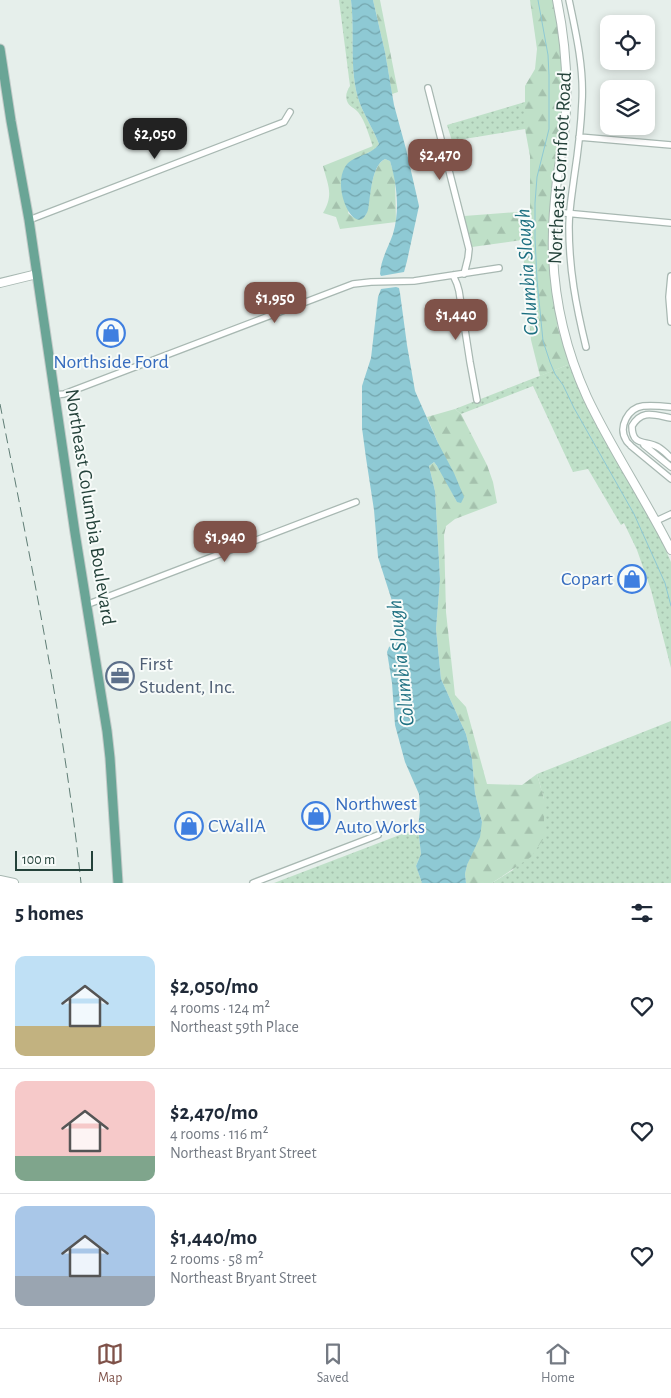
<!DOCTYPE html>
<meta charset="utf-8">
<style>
:root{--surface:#fff;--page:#f6f6f7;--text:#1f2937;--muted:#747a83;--line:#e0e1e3;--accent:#7f5249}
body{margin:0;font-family:"Alegreya Sans",sans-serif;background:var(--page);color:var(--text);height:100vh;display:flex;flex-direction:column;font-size:19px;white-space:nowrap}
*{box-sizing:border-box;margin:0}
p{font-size:16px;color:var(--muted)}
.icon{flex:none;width:28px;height:28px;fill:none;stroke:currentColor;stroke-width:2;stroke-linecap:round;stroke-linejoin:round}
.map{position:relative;height:883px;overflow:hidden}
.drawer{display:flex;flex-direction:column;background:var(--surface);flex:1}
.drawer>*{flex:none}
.tools{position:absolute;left:600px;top:15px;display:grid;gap:10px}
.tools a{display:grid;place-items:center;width:55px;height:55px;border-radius:10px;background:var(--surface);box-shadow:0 2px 8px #0003;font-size:25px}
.scale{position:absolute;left:15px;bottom:12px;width:78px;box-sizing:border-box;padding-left:5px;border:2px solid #24423a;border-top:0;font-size:14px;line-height:18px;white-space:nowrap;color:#24423a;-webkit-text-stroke:4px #f7fbf9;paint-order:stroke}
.price{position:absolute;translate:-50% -42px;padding:0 11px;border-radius:10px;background:var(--accent);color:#fff;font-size:16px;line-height:32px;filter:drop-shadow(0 1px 2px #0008)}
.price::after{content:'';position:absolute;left:50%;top:30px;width:15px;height:11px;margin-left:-8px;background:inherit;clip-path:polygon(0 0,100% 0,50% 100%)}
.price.selected{background:#222;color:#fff}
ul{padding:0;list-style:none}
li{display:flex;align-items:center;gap:15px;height:125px;padding:0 15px}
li+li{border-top:1px solid var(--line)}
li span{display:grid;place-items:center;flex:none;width:140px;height:100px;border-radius:10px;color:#555}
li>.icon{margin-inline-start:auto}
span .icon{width:60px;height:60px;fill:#fffc;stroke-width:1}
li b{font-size:21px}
h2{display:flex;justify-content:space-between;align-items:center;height:60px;padding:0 15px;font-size:21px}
.tab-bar{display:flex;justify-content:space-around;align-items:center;height:70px;border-top:1px solid var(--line);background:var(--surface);font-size:14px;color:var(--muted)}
.tab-bar a{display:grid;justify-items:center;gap:2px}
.tab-bar .selected{color:var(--accent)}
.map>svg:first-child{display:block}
.grass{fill:url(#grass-dots)}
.forest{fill:url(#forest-firs)}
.water{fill:url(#water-waves)}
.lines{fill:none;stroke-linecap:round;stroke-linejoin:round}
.stream{stroke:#8ec9d4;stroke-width:1}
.minor-casing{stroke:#a8b8b2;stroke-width:8}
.tertiary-casing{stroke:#a8b8b2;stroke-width:10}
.primary-casing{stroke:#c2cac8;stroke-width:11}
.minor{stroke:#fff;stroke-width:5.5}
.tertiary{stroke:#fff;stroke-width:8}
.primary{stroke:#6aa596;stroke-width:9}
.rail{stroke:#5f7d75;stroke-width:1;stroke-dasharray:10 5;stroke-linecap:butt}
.labels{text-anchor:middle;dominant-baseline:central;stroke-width:4;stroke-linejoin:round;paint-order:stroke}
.street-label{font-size:20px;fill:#24423a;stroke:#f7fbf9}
.shop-label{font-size:20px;fill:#366cbe;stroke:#f7fbf9;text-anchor:start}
.service-label{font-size:20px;fill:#4e5e75;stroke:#f7fbf9;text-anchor:start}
.water-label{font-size:21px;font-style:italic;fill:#1c6f80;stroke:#f7fbf9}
</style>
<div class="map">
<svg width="671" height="883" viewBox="0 0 671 883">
<defs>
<pattern id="grass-dots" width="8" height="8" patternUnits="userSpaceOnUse" patternTransform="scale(1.25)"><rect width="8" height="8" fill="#bfe0c8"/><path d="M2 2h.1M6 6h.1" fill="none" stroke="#a4c1ad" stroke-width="1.8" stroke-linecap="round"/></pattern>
<pattern id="forest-firs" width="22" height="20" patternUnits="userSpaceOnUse" patternTransform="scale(1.25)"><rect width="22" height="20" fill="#bfe0c8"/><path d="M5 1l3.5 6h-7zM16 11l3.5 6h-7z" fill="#a4c1ad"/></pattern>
<pattern id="water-waves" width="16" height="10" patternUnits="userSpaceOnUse" patternTransform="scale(1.25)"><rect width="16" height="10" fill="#8ec9d4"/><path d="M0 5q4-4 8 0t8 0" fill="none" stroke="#74a5ad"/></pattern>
</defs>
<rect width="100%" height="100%" fill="#e6efeb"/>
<!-- grass -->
<path class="grass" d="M339,0H351C355,32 349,66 358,98C363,114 373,128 379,144L374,150C370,139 366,122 358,112C355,108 349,107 347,101C345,95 347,91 350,86Z
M525,102V129L452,141L447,125Z
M570,364L580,389L591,413L658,533L671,562V668L651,590L637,550L624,523L621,525L588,469L573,472L533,386L461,414L455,409Z
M671,721V883H492L513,870L544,799L537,774Z
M418,828L421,854L416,866L422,883H274Z"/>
<!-- forest -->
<path class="forest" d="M373,0H380L398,92L392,94L385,52Z
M530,0H553L560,42L563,85L559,137L552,186L548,245L551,283L558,329L570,364L540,376L531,340L522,240L472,247L464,216L530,211V156L525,129V86L535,69L537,49Z
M373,146L374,150L367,153L348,213C354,219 359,220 366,215C371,199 370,167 385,159L390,161L395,178L396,222L340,229L336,217L323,213C334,194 328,186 323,166Z
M455,409L461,414L487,465L493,482L497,503L455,519L446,526L444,535L446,612L455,695L466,707L487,784L522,785L537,774L544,799V838L531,857L492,883H466L465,874L467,865L482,822L475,793L472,759L466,734L441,679L436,629L440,579L435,491L429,466L434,462L442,473L457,502L438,443L427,417Z"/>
<!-- water -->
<path class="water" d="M351,0H373L385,52L394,105L406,149L419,206L407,261L404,272L381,276L380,274C381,259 388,248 393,234C400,210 397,184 390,161L385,159C371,166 371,195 368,210C357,241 331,190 345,167C352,155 371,156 379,144C373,128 363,114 358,98C349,66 355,32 351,0Z
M396,287L399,288L400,293L407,345L415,391L438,443L454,473L464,497L461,503L457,502L437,466L434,462L429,466L435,491L440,579L436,629L441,679L466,734L472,759L475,793L482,822L480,837L467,865L465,874L466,883H422L416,866L421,854L418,828L420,810L419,794L405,762L395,725L392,683L387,652L389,647L397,642C402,626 385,617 393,604L378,557L374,510L366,458L362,428V386L371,358L378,297L381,289Z"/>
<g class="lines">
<!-- stream -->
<path class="stream" d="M538,0L548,55L549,75V129L537,177L535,203V238L537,280L543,341L550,362L555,374L563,385L574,408L634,514L665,583L671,606"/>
<defs>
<path id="minor" d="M569,0C576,33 584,68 582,102C581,127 578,152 574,178C572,194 569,210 569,227C569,269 576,306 586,347
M428,88L469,249L468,258L464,274
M579,137L671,145
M554,212L671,223
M29,220L284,122L290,112
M453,275L457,284L459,291L470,362L477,400
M671,276L669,297L671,322
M55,395L64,394L353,284L371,282L414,281L499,268
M671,407C662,406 652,405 643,406C628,408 618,427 626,440C627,443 630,444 631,446L671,479
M671,418C654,415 642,409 632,426C632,447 646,440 658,447C663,450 667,454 671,458
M644,445L671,467
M656,521L671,514
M86,605L356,502
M253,883L378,835"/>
<path id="tertiary" d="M557,0C566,44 569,90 564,135C562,150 559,165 557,180C554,205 552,230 553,255C555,304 567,353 587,397C612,450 645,498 671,550
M0,283L37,274
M0,880L14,883"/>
<path id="primary" d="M0,49L11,121L29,220L75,533L107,731L110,758L118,883"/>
</defs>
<!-- minor casing -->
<use href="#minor" class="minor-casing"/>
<!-- tertiary casing -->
<use href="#tertiary" class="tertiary-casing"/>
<!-- primary casing -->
<use href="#primary" class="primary-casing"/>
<!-- minor -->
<use href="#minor" class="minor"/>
<!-- tertiary -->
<use href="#tertiary" class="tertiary"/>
<!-- primary -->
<use href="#primary" class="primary"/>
<!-- rail -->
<path class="rail" d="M0,404C31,563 64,722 81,883"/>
</g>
<!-- icons -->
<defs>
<symbol id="shop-ring" viewBox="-11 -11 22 22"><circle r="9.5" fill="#f7fbf9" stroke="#3f7fe0" stroke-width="1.5"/><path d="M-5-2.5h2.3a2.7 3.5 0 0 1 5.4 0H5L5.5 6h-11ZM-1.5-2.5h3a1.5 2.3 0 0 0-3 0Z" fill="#3f7fe0"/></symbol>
<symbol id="office-ring" viewBox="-11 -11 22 22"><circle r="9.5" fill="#f7fbf9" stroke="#5c6f8a" stroke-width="1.5"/><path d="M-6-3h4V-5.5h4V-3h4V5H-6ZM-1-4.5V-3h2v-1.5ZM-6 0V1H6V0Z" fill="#5c6f8a"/></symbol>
</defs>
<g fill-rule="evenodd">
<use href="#shop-ring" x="95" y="317" width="32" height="32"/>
<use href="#shop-ring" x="616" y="563" width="32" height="32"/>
<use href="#office-ring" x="104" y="660" width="32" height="32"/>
<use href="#shop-ring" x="300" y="800" width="32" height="32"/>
<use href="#shop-ring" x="173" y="810" width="32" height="32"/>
</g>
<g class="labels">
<!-- street labels -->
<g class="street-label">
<text transform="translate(560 168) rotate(-87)">Northeast Cornfoot Road</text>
<text transform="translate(90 507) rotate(81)">Northeast Columbia Boulevard</text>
</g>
<!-- shop labels -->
<g class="shop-label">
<text x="111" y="362" text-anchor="middle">Northside Ford</text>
<text x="613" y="579" text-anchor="end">Copart</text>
<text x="335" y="804">Northwest<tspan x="335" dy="23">Auto Works</tspan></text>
<text x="208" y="826">CWallA</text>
</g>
<!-- service labels -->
<g class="service-label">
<text x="139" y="664">First<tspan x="139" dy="23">Student, Inc.</tspan></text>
</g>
<!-- water labels -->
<g class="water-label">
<text transform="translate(527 272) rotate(-94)">Columbia Slough</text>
<text transform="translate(401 663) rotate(-96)">Columbia Slough</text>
</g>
</g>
</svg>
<div class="tools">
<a><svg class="icon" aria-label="locate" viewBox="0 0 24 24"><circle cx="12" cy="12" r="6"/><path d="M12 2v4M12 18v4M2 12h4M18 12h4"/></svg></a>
<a><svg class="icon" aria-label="layers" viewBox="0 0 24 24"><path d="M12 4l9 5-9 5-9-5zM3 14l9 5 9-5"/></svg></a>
</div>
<div class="scale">100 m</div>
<b class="price selected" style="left:155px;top:160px">$2,050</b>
<b class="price" style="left:440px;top:181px">$2,470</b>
<b class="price" style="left:275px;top:324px">$1,950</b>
<b class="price" style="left:456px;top:341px">$1,440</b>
<b class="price" style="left:225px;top:563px">$1,940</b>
</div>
<section class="drawer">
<h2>5 homes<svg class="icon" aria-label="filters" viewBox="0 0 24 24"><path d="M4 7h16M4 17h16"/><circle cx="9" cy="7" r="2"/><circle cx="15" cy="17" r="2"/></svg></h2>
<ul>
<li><span style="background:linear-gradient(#bfe0f5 70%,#c2b280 0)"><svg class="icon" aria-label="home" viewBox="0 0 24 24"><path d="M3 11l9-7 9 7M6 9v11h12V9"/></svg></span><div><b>$2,050/mo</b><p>4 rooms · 124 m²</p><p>Northeast 59th Place</p></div><svg class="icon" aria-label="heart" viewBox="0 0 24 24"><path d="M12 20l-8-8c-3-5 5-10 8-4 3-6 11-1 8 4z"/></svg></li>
<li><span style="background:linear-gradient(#f6c9c9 75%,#7fa58c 0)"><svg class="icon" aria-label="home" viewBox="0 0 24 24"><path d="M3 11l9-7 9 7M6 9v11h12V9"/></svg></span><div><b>$2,470/mo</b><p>4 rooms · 116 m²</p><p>Northeast Bryant Street</p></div><svg class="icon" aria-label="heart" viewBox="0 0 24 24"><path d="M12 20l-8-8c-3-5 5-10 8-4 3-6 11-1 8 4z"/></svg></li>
<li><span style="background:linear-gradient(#a9c7e8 70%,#9aa5b1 0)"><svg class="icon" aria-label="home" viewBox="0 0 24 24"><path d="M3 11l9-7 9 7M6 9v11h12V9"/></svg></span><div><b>$1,440/mo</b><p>2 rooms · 58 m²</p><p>Northeast Bryant Street</p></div><svg class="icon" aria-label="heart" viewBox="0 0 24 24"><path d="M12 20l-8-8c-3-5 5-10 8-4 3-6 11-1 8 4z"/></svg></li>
</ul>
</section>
<nav class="tab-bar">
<a class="selected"><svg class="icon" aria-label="map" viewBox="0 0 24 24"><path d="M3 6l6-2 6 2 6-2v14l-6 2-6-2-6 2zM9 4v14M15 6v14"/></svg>Map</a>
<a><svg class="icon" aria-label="saved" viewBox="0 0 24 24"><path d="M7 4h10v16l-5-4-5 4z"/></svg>Saved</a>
<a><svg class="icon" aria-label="home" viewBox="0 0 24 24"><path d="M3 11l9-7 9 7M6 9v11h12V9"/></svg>Home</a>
</nav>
